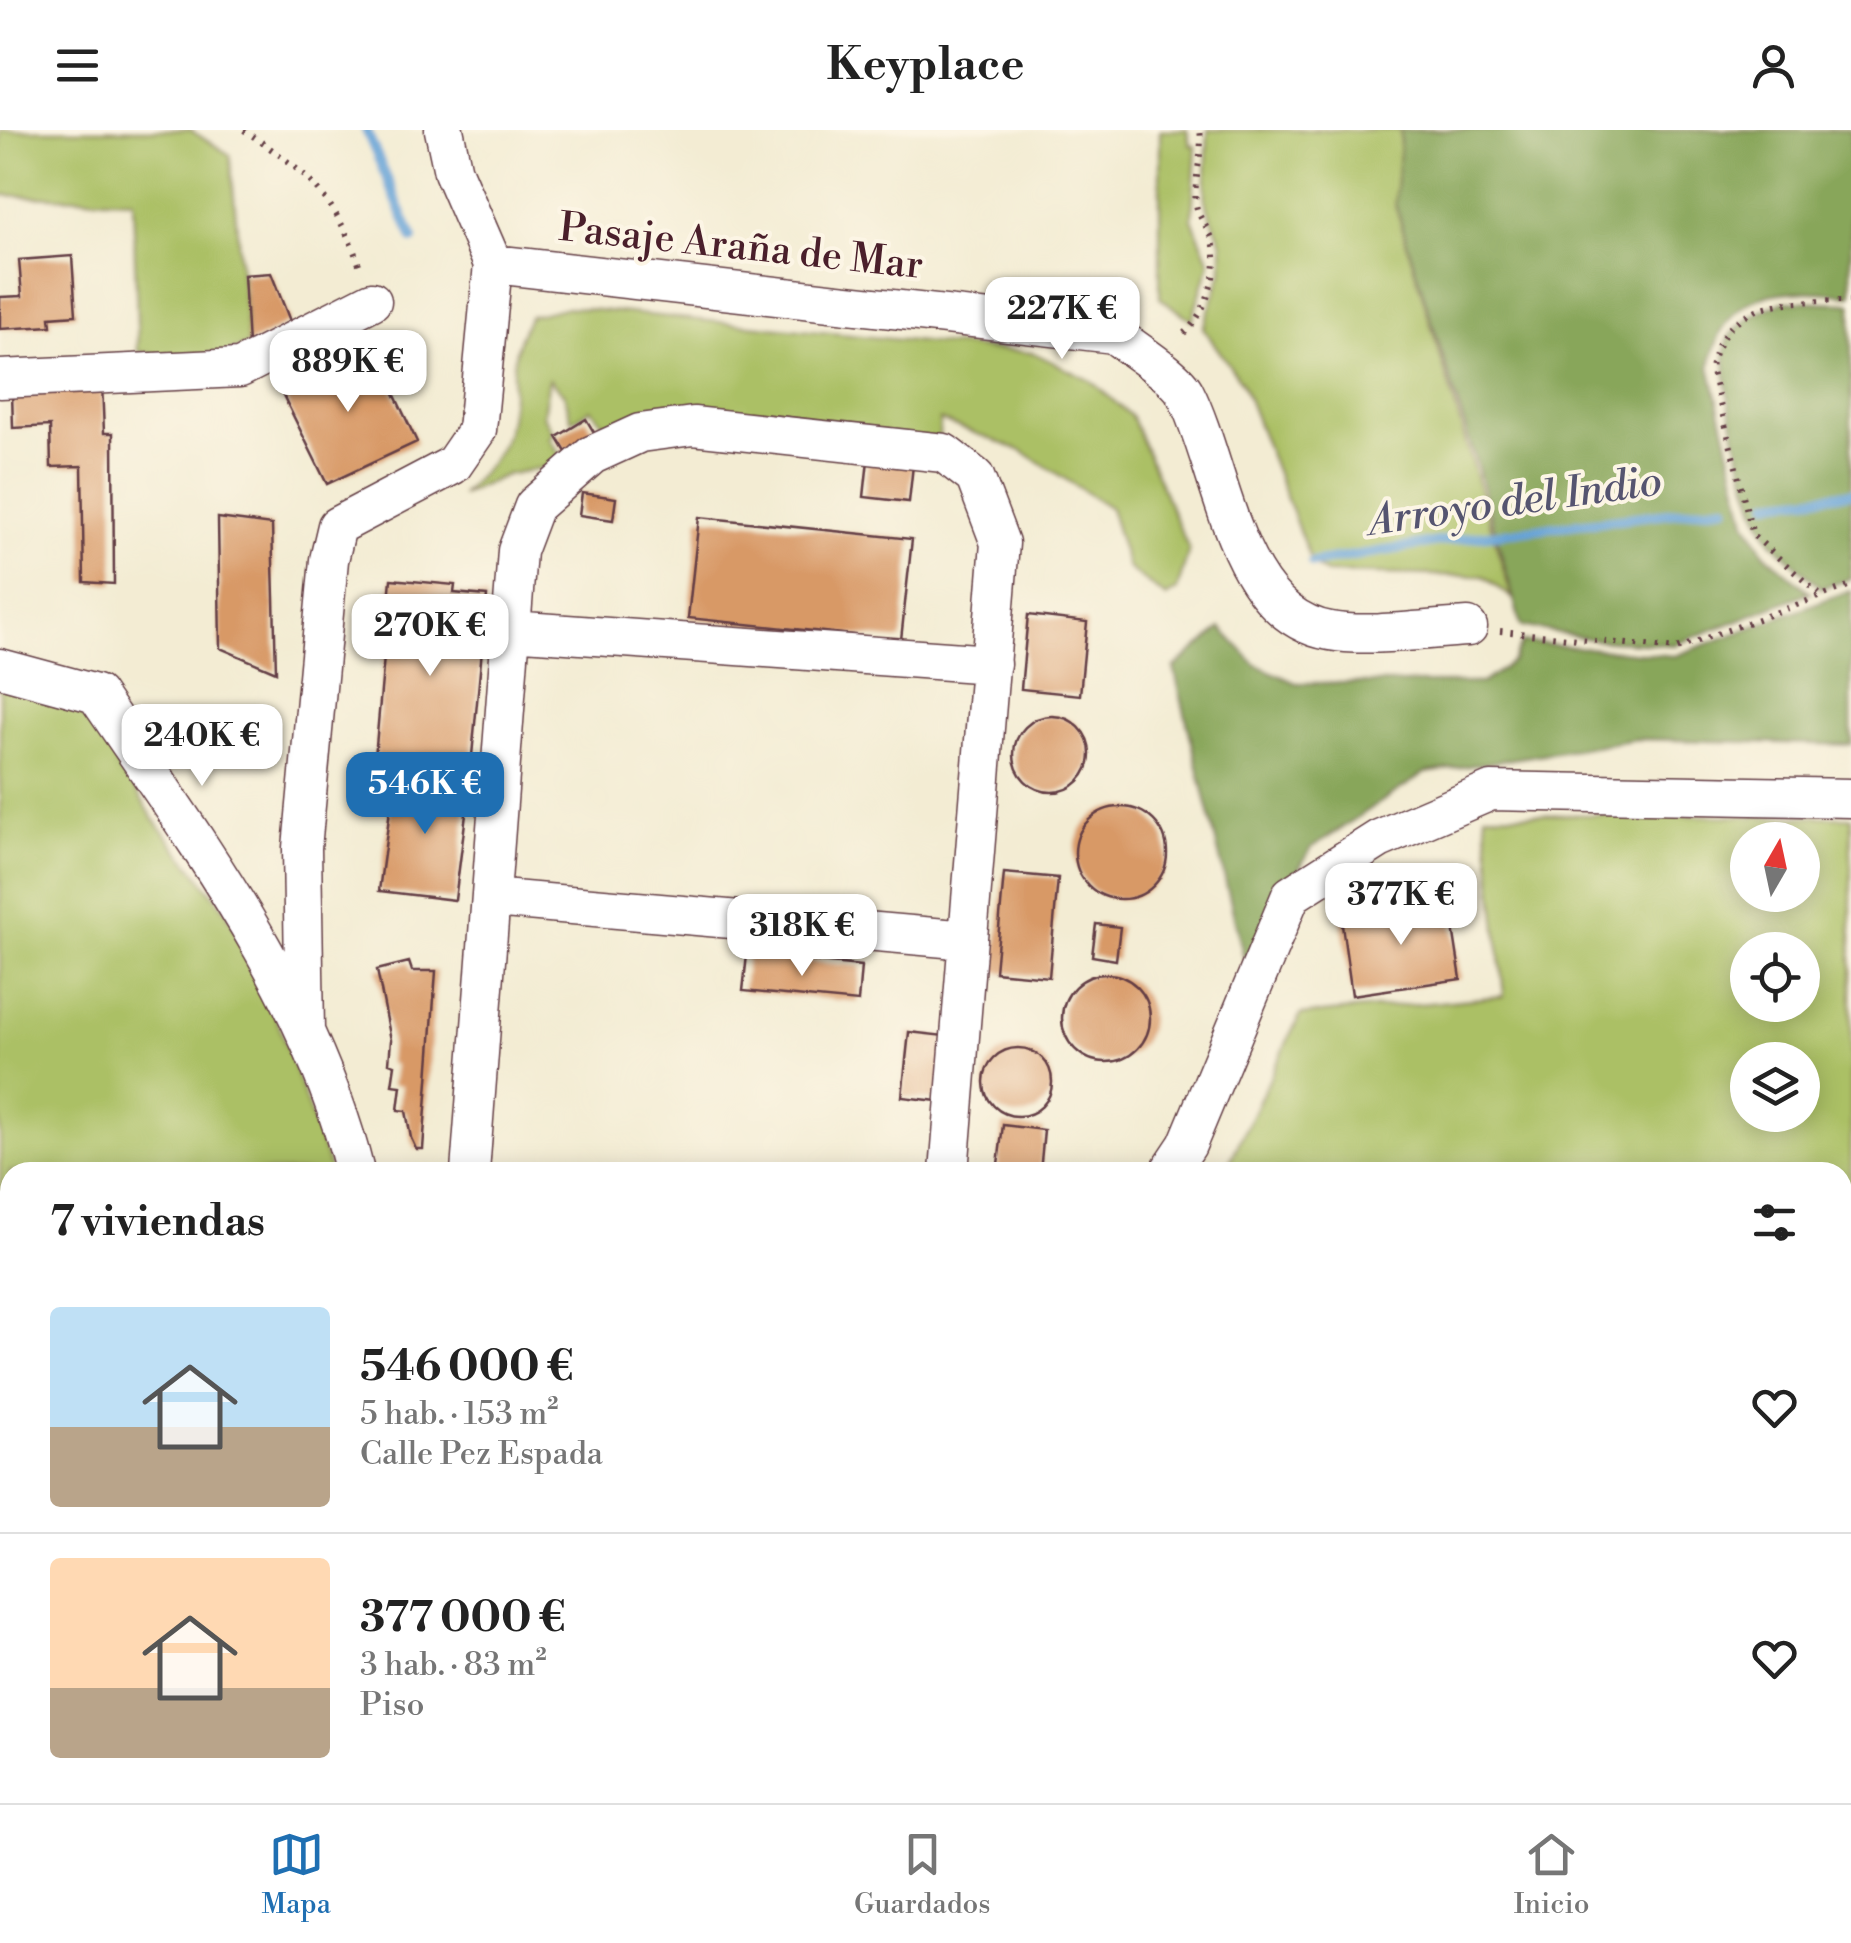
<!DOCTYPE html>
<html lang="es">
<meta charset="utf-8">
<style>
:root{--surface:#fff;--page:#f2f2f2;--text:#222;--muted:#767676;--line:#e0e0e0;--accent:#1f6fb2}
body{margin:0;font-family:"Libre Bodoni",serif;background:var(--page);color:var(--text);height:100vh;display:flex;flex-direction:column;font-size:38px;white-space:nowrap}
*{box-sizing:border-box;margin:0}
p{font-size:32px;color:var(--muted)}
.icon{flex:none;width:55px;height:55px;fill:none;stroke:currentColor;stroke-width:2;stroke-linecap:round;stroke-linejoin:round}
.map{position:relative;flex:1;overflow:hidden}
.details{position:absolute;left:0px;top:1032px;width:1852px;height:642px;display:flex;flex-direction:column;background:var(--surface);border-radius:30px 30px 0 0;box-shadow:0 5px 25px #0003}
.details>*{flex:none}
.needle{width:65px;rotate:9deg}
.controls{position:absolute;left:1730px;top:692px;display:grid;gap:20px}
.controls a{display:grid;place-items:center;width:90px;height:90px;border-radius:50%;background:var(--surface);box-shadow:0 5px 25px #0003;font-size:50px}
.price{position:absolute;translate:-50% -85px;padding:0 22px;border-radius:20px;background:#fff;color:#222;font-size:32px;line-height:65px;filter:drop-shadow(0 2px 5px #0008)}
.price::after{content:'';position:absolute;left:50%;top:60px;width:30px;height:22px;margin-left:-15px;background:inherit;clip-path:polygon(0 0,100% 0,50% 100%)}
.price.selected{background:var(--accent);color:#fff}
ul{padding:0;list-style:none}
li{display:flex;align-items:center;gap:30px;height:250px;padding:0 50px}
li+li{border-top:2px solid var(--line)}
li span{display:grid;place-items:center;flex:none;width:280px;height:200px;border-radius:10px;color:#555}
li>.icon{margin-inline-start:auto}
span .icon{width:120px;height:120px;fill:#fffc;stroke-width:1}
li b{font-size:42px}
h2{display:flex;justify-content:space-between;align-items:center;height:120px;padding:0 50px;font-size:42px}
header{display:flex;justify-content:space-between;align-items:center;height:130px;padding:0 50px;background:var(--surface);font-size:45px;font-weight:700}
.dock{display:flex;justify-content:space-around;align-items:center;height:140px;border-top:2px solid var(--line);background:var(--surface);font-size:28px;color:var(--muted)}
.dock a{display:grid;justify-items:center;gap:5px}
.dock .selected{color:var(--accent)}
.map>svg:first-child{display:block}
.green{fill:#abc065;stroke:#7a7048;stroke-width:2.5;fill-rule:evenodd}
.forest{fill:#88a65a;stroke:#696242;stroke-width:2.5}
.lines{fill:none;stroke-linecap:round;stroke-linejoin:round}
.stream{stroke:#66a3d7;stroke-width:10}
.building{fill:#d89966}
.minor-casing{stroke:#633e44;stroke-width:41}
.path{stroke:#633e44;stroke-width:6;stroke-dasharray:2.5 8;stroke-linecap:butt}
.minor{stroke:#fff;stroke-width:38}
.labels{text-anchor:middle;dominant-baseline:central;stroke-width:8;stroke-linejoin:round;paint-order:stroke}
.street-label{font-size:40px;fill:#4a1f2b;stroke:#fcf5e5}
.water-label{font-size:42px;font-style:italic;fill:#555470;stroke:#fcf5e5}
</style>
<header><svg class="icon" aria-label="menu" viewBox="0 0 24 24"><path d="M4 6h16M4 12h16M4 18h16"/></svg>Keyplace<svg class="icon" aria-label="person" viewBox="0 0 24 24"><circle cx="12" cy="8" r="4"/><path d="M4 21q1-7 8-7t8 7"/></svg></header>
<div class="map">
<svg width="1851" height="1673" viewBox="0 0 1851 1673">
<rect width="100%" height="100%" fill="#fcf5e5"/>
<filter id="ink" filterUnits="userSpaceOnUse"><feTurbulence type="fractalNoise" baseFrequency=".01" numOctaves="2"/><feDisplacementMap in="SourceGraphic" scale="20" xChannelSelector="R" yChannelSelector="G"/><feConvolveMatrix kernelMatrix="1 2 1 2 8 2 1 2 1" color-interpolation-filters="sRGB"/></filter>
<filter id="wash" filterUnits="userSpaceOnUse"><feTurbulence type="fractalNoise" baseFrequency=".0048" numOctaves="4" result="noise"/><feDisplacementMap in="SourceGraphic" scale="40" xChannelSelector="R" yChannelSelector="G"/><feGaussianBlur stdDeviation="2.25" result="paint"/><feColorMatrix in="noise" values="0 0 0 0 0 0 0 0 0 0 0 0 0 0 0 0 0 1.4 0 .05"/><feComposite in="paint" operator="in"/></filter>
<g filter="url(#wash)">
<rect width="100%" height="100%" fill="#f3ecd3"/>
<!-- green -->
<path class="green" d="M0,0H190L230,25L248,215L207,230L138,222L133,70L0,65Z
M1160,0H1187L1190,15L1196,17L1192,89L1210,132L1192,190L1160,168Z
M1208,0H1401L1395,73L1512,468L1483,446L1326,443L1312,434L1242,253L1203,198L1222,142V113L1205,71Z
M568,177L1034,223L1091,251L1131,286L1189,420L1177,460L1166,467L1128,438L1110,378L1022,321L940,290L939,308L611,303L591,279L572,291L564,264L549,249L543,285L554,304L549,308L566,333L506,345L461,365C480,345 504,323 509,294C517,248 505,231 530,186Z
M0,550L57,563L101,603L153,688L225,779L267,861L331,1042H10V1665H313L310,1673H0Z
M1485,684L1851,687V1215L1843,1220L1842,1042H1225L1300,885L1504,866ZM1748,710H1802V765H1748ZM1748,820H1802V875H1748ZM1748,930H1802V985H1748Z
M1842,1371L1851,1373V1512L1843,1517Z
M350,1665H730L727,1673H349Z
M816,1665H1459L1435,1673H812Z"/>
<!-- forest -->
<path class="forest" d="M1401,0H1851V165C1783,158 1726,155 1710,236L1746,391L1765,424L1810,462L1674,515L1596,510L1521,496L1478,339L1395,73Z
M1785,171L1851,173V449L1821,458C1805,442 1785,427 1771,410C1751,385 1713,236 1729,209C1740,189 1765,178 1785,171Z
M1851,460V615L1637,609L1425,643L1311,718L1245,832L1174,538L1221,498L1256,535L1296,553H1482L1513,531L1522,512L1675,526Z
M1851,1215V1373L1843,1371L1842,1220Z"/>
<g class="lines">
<!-- stream -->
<path class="stream" d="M366,0L413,109
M1769,372L1851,363
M1312,433L1462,408L1726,376
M474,1673L476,1665"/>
</g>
<g id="blocks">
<!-- building -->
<path class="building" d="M72,126L76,185L50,187L51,196L0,199V167L22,166L19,130Z
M271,143L290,191L248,215L244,145Z
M373,219L417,312L327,354L281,261L314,246L307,231L327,221L334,237Z
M102,254L104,303H113L114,454L84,452L82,336L51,337L50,296L13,298L12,262Z
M586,289L595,304L566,322L557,307Z
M868,330L913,335L909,372L864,367Z
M582,363L616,368L613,390L579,385Z
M699,387L912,409L901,510L688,488Z
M218,388L272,395L276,542L220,518Z
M391,449L455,455L454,463L487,466L470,647L374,638Z
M1028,485L1087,492L1080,565L1021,559Z
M1014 624a38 38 0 1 1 76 0a38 38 0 1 1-76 0Z
M395,643L470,653L455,770L379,761Z
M1075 723a46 46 0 1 1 92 0a46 46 0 1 1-92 0Z
M1004,743L1058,748L1049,847L995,842Z
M1449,771L1461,849L1352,865L1341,788Z
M1096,794L1120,797L1116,830L1092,826Z
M747,825L861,836L858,872L743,861Z
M409,832L412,841H436L423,1019H416L411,1008L406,981L398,980L401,956L392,955L395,935L389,933L391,910L377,840Z
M1062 888a44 44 0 1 1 88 0a44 44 0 1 1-88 0Z
M909,902L945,906L938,971L902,967Z
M984 952a34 34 0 1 1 68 0a34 34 0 1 1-68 0Z
M1003,995L1044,1000L1040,1042H997Z"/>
</g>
</g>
<g filter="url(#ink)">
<use href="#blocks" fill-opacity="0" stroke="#633e44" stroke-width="2.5"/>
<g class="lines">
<defs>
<path id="minor" d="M493,134L1114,204C1131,218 1177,246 1185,263C1222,335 1233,485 1330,501C1369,508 1427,499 1468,497
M0,249L240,238L372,171
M510,500L991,534
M0,538L96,564C198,714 311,864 355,1042
M491,768L968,810
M305,901L302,718L329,430L337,396L453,335L477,300L493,134L453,42L444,0
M470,1042L517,421L534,376L592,325L640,303L693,296L944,323L975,347L1000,413L949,1042
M1169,1042L1187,1015L1291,765L1379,709L1491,661L1851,668
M1842,1653L1851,1638
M332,1673L333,1665
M769,1673L775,1665"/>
</defs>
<!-- minor casing -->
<use href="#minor" class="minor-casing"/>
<!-- path -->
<path class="path" d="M244,0C308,44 335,65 361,140
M1184,203C1206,185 1222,136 1212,108C1208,98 1200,89 1197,79C1191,56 1204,26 1200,0
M1819,464L1753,405L1711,238C1727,165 1790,172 1851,171
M1500,501L1676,519L1851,455"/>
<!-- minor -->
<use href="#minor" class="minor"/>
</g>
</g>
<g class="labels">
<!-- street labels -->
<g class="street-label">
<text transform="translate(741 117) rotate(6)">Pasaje Araña de Mar</text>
</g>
<!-- water labels -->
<g class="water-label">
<text transform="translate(1515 372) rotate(-8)">Arroyo del Indio</text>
</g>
</g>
</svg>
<div class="controls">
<a><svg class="needle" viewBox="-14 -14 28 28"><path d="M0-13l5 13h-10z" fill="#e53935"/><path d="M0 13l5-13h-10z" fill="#767676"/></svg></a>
<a><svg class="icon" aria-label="locate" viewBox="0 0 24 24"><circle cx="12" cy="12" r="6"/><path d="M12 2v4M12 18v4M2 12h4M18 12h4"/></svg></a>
<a><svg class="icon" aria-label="layers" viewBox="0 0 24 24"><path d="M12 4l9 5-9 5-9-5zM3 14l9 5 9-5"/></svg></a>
</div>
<b class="price" style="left:1062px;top:232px">227K €</b>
<b class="price" style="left:348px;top:285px">889K €</b>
<b class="price" style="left:430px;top:549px">270K €</b>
<b class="price" style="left:202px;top:659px">240K €</b>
<b class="price selected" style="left:425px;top:707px">546K €</b>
<b class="price" style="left:1401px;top:818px">377K €</b>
<b class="price" style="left:802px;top:849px">318K €</b>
<section class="details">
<h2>7 viviendas<svg class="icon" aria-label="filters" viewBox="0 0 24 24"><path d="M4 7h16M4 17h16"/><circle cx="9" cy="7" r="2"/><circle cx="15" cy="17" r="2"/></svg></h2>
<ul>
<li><span style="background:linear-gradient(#bfe0f5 60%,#b9a48a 0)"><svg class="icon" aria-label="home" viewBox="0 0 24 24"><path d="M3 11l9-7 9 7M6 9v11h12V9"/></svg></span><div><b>546 000 €</b><p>5 hab. · 153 m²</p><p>Calle Pez Espada</p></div><svg class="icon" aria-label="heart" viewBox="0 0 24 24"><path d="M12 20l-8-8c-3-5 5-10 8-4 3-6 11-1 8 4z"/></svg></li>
<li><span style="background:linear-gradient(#ffd9b3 65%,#b9a48a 0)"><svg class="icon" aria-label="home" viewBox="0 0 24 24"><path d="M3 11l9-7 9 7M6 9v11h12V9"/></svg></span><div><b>377 000 €</b><p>3 hab. · 83 m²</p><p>Piso</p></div><svg class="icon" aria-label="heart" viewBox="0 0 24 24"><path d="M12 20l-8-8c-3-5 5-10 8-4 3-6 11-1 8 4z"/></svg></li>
</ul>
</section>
</div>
<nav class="dock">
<a class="selected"><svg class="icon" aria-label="map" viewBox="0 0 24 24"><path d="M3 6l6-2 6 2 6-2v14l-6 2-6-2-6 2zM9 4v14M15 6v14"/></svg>Mapa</a>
<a><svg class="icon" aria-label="saved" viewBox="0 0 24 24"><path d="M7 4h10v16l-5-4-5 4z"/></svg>Guardados</a>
<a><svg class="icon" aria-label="home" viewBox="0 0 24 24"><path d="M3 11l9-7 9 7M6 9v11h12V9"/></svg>Inicio</a>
</nav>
